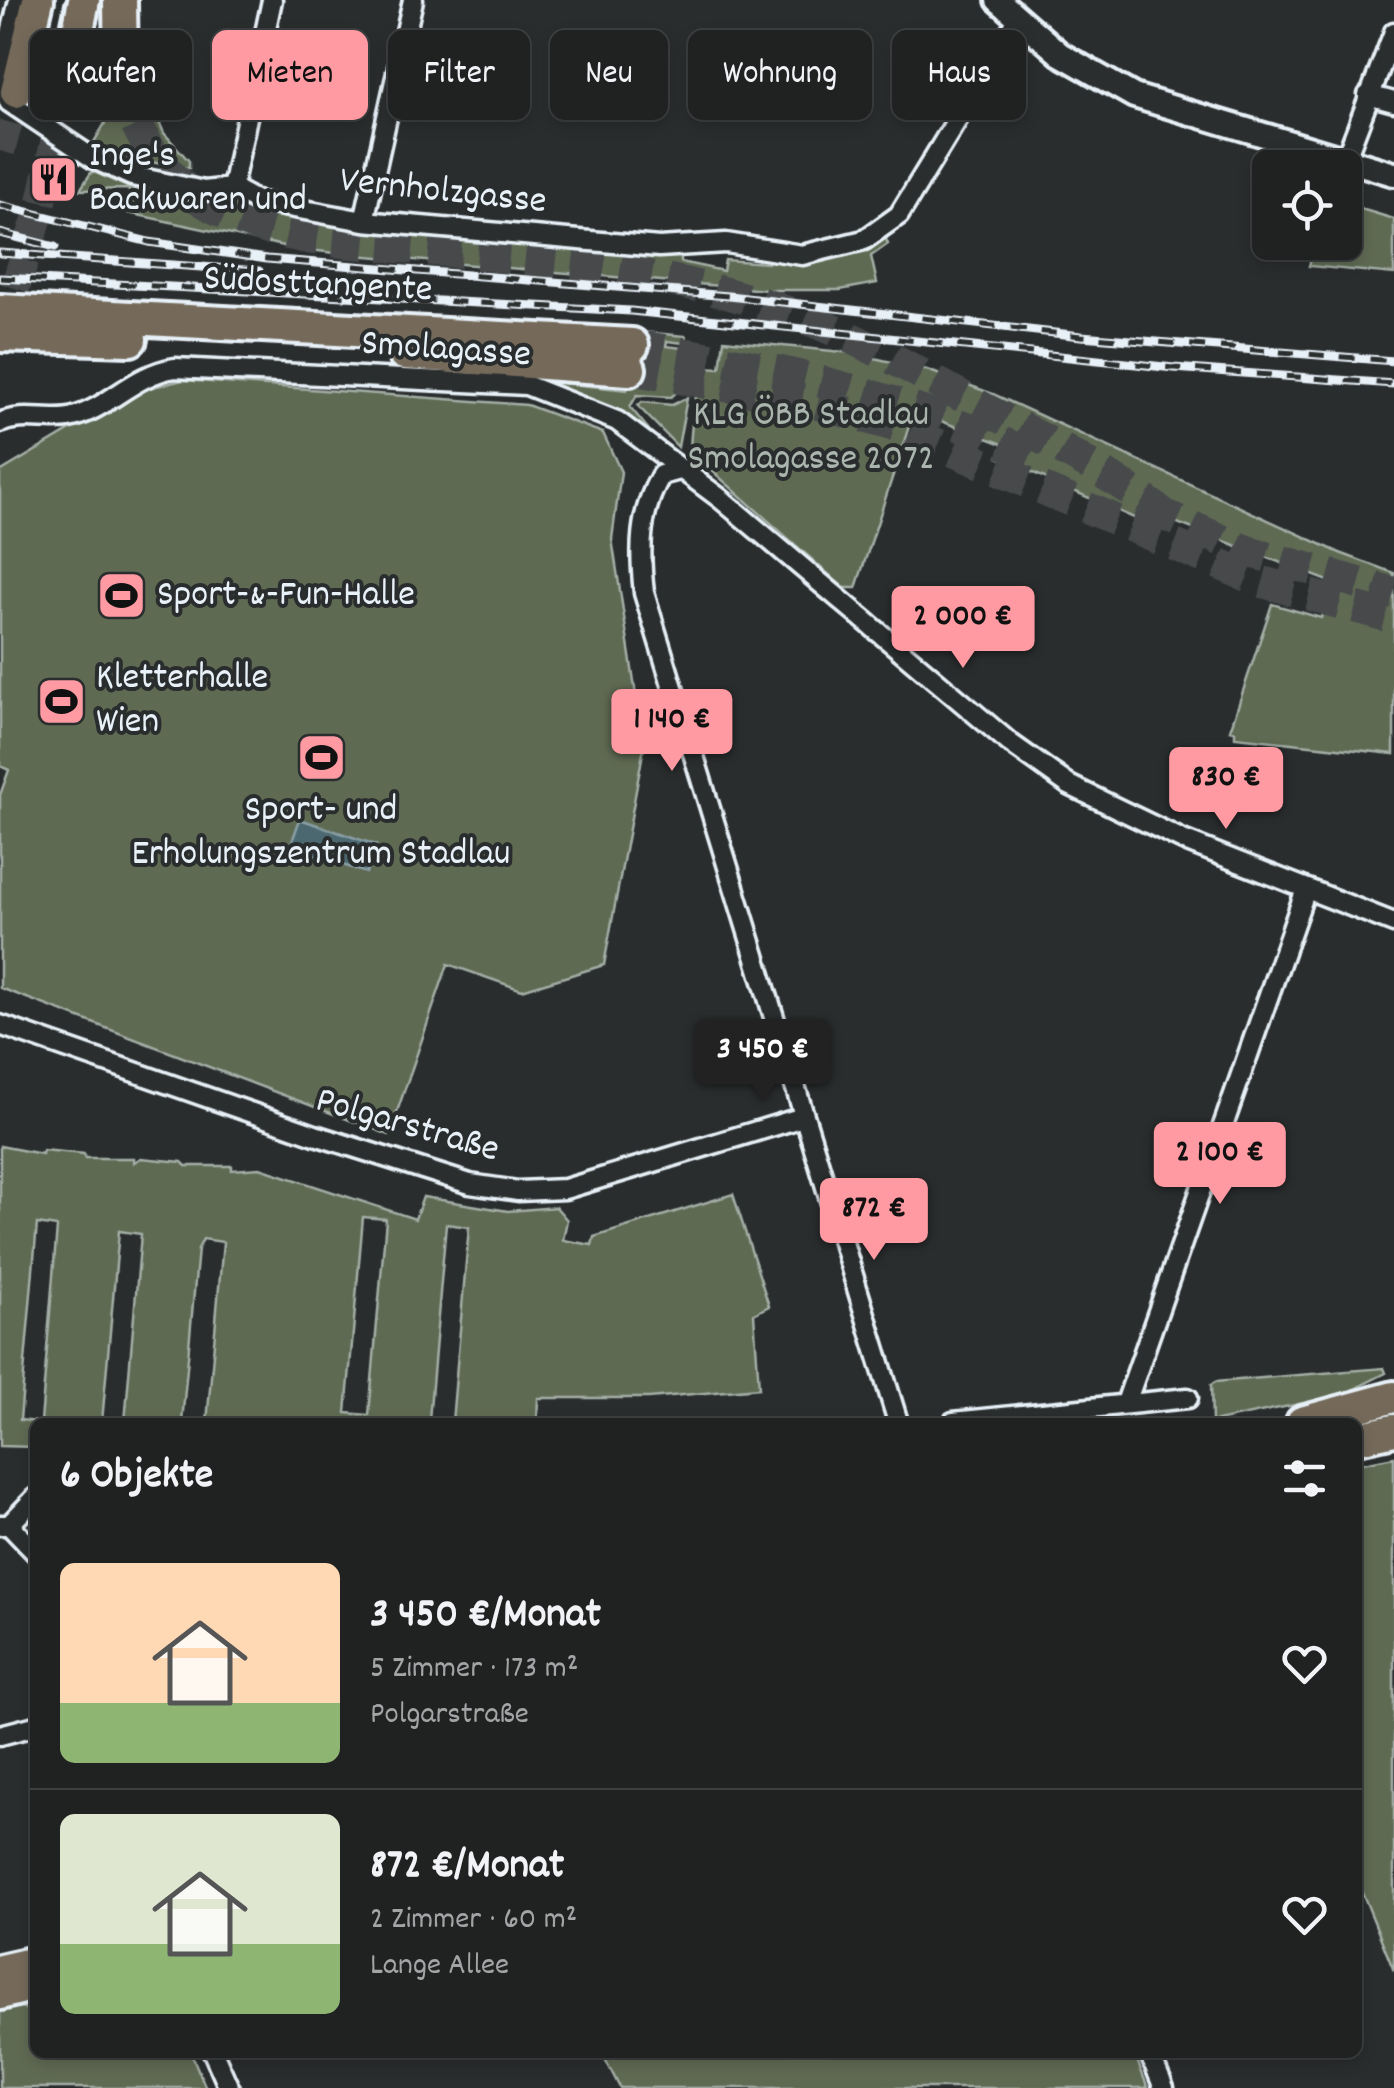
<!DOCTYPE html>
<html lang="de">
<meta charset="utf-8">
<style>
:root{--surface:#202222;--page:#2d2f2f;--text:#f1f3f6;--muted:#a2a4a5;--line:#3d3f40;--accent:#ff9aa2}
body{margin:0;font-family:Dekko,sans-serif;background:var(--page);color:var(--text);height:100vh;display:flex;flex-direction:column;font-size:38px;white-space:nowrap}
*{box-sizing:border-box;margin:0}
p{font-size:32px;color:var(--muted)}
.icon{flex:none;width:55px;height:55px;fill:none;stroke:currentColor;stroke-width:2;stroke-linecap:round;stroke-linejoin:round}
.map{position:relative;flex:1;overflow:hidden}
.drawer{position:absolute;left:30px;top:1418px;width:1332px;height:640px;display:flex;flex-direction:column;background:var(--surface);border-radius:15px;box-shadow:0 5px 15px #0003,0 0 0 2px var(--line)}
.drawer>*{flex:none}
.banner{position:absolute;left:30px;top:30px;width:1335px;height:90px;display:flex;gap:20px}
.fabs{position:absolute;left:1252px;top:150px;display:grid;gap:20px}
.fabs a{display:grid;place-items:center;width:110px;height:110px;border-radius:15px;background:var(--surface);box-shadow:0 5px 15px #0003,0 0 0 2px var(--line);font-size:50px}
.price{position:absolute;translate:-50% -85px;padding:0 22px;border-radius:10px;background:var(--accent);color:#111;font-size:32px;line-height:65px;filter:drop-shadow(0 2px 5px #0008)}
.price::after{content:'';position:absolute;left:50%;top:60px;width:30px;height:22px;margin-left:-15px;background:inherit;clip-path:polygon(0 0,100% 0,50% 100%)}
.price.selected{background:#222;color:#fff}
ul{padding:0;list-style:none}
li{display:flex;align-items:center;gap:30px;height:250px;padding:0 30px}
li+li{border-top:2px solid var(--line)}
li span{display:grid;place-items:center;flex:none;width:280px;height:200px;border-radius:15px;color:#555}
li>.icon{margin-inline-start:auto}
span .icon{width:120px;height:120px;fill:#fffc;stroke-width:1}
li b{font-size:42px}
h2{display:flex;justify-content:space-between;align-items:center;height:120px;padding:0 30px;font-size:42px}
.tag{padding:0 35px;border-radius:15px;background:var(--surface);box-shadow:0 5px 15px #0003,0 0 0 2px var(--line);font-size:35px;line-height:90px}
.tag.selected{background:var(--accent);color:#111}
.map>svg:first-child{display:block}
.green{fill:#5e6b53;stroke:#a3aea6;stroke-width:2.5;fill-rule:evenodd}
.water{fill:#4b686f;stroke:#8a9fa6;stroke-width:2.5}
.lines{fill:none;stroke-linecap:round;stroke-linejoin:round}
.primary-tunnel{stroke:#464a4c;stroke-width:30;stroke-dasharray:30 15;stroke-linecap:butt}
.motorway-tunnel{stroke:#464a4c;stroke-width:32;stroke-dasharray:32 16;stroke-linecap:butt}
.minor-casing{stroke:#e8f1f8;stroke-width:25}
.tertiary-casing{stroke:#e8f1f8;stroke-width:30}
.primary-casing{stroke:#e8f1f8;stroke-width:38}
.motorway-casing{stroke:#e8f1f8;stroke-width:40}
.minor{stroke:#2a2d2e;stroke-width:18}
.tertiary{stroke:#2a2d2e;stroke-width:22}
.primary{stroke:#746a5a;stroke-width:30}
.motorway{stroke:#746a5a;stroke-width:32}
.tram{stroke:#e8f1f8;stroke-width:2.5}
.rail-casing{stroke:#e8f1f8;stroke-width:9}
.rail{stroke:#2a2d2e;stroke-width:5;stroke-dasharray:15;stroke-linecap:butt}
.labels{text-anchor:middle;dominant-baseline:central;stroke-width:8;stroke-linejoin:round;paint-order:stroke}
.poi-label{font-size:38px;fill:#e8f1f8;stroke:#2a2d2e;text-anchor:start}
.street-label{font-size:38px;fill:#e8f1f8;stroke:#2a2d2e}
.park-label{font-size:38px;fill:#aab5ae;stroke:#2a2d2e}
</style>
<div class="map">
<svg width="1394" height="2088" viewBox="0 0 1394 2088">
<rect width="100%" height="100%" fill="#2a2d2e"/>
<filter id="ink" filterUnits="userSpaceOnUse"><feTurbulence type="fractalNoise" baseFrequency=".01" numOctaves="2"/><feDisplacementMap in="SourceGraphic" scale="20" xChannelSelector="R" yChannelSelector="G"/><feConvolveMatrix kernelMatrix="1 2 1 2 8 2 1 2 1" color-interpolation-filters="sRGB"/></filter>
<g filter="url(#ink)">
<!-- green -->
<path class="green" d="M139,75L164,133L189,161V168L118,157L94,142L111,113L106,83Z
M92,171L136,191L202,204L229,200L274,215L347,229L599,251L681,252V262L723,271L725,260L768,263L770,256L828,258L884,234L888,244L871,256L877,283L840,290H767L343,254L293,248L128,213L129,189L80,190Z
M1351,206L1394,219V274L1309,266L1315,243L1345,242Z
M633,331L686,336L685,343L667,341L666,346L683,348L682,365L692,366L689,382L671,397L637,395L630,407L659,442L532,380L627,390Z
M724,340L852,353L927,370L993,394L1340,553L1394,573V754L1235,737V731L1230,730L1272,604L1321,618L1331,582L1162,517L1156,528L998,457L1003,444L914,411L856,588H844L691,452C688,440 698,383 701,367L720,368Z
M183,380L527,405L603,433L621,472L612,539L644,747L604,965L522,990L448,964L389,1135L0,988V795L9,770L0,766V472L136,391Z
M687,398L678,447L638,406L642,402L672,405Z
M0,1146L42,1154L43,1150L84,1154L85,1158H134V1162L141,1158L182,1162L186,1166H232V1170L260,1168L415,1219L423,1197L508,1211L556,1207L567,1220L563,1240L592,1245L594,1237L733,1194L769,1306L754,1314L759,1388L649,1398H538L537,1422H452L469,1227L446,1224L429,1420L448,1422H207L223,1242L203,1239L198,1249L182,1422H125L141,1234L119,1231L102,1422H41L57,1227L37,1224L20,1420L38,1422L35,1447L0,1446ZM363,1217L386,1219L369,1415L346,1413Z
M1384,1368L1386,1373L1342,1395L1212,1422L1211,1385L1215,1382Z
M1394,1457V1971L1358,1882V1464Z
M17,2005L25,2009L35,2006V2052L191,2053L206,2088H0V2009Z
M602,2053H1134L1148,2088H620Z"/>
<!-- water -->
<path class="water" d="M300,819L376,845L366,873L290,847Z"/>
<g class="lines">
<!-- primary-tunnel -->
<path class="primary-tunnel" d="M0,151L16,92
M1,331L40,210L64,103"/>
<!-- motorway-tunnel -->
<path class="motorway-tunnel" d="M121,80C148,186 217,224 320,240C479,256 648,260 799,316C866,341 927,378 989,411C1051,443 1110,473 1165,515
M632,345C779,367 894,394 1031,455
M629,369L804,400L895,426L1259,581L1394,618
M1149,508L1244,550L1394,593"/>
<defs>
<path id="minor" d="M19,0L0,79L9,102L94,159L132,176L204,191L232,188L256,201L364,221L659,247L726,243L802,255L864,240L899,215L1019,18
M1368,95L1394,102
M1345,160L1394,32
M232,188L272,0
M364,221L413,0
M0,423C23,413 46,422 69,418C106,411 133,374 175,368L526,385L617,421L721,499L1010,743L1069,785L1185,841L1394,923
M680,470L661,475C639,513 639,550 644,593L898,1422
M0,1025L315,1135L470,1184L518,1191L565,1189L803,1117
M1126,1403L1306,889
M953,1422L1188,1398
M0,1525H9L35,1552
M9,1525L35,1498
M0,1735L35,1726
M213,2052L229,2088
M1149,2052L1164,2088"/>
<path id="tertiary" d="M998,0L1060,54L1134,96L1394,174"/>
<path id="primary" d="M16,92L38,0
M64,103L84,0
M1302,1422L1394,1397
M1358,1438L1394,1430
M0,1970L35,1962
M0,1994L35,1985"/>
<path id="motorway" d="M120,0L121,80
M0,311L632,345
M0,335L130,339
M404,353L629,369"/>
</defs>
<!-- minor casing -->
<use href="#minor" class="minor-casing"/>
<!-- tertiary casing -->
<use href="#tertiary" class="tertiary-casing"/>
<!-- primary casing -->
<use href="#primary" class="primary-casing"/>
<!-- motorway casing -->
<use href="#motorway" class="motorway-casing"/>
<!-- minor -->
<use href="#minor" class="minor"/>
<!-- tertiary -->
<use href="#tertiary" class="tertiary"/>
<!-- primary -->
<use href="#primary" class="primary"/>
<!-- motorway -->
<use href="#motorway" class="motorway"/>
<!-- tram -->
<path class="tram" d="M42,109L65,0"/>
<defs>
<path id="rail" d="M0,205L149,242L267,259L729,296L1081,336L1394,361
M0,233L55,247
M0,253L259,271
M0,278L631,311L1174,368L1394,384"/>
</defs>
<!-- rail casing -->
<use href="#rail" class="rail-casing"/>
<!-- rail -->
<use href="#rail" class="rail"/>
</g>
</g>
<!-- icons -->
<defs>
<symbol id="restaurant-square" viewBox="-11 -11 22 22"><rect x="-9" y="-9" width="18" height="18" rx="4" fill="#ff9aa2" stroke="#2a2d2e"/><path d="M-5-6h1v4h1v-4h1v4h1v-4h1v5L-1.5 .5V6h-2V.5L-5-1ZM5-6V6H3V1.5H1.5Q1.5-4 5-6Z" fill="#111"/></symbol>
<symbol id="stadium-square" viewBox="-11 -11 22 22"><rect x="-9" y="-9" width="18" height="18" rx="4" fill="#ff9aa2" stroke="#2a2d2e"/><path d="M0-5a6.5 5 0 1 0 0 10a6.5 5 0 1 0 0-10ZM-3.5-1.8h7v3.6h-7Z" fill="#111"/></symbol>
</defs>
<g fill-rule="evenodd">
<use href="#restaurant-square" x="26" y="152" width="55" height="55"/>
<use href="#stadium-square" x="94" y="568" width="55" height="55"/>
<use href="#stadium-square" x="34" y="674" width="55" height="55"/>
<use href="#stadium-square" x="294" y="730" width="55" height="55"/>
</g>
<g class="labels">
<!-- poi labels -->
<g class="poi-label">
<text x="89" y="157">Inge's<tspan x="89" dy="44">Backwaren und</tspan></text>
<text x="157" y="596">Sport-&amp;-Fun-Halle</text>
<text x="96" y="679">Kletterhalle<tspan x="96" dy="44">Wien</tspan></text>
<text x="321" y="811" text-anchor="middle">Sport- und<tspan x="321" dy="44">Erholungszentrum Stadlau</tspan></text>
</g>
<!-- street labels -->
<g class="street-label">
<text transform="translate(443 193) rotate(6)">Vernholzgasse</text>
<text transform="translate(318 286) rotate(3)">Südosttangente</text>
<text transform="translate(446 351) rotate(4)">Smolagasse</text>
<text transform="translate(407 1127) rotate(16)">Polgarstraße</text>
</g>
<!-- park labels -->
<g class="park-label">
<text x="811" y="416">KLG ÖBB Stadlau<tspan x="811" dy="44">Smolagasse 2072</tspan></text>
</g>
</g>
</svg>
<div class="fabs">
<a><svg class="icon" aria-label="locate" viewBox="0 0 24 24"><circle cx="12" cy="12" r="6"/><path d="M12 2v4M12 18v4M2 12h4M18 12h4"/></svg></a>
</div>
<b class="price" style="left:963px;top:671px">2 000 €</b>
<b class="price" style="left:672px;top:774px">1 140 €</b>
<b class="price" style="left:1226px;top:832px">830 €</b>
<b class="price selected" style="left:763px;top:1104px">3 450 €</b>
<b class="price" style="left:1220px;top:1207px">2 100 €</b>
<b class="price" style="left:874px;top:1263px">872 €</b>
<div class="banner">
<a class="tag">Kaufen</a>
<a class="tag selected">Mieten</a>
<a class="tag">Filter</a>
<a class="tag">Neu</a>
<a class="tag">Wohnung</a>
<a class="tag">Haus</a>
</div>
<section class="drawer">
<h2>6 Objekte<svg class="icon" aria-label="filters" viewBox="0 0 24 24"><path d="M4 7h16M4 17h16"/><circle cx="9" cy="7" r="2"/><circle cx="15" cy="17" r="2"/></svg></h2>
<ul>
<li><span style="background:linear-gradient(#ffd9b3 70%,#8fb573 0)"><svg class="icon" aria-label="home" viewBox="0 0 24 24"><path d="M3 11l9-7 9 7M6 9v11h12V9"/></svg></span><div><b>3 450 €/Monat</b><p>5 Zimmer · 173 m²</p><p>Polgarstraße</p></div><svg class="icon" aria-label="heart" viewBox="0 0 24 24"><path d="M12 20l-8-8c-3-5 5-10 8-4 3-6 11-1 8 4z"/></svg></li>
<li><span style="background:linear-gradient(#dfe7d0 65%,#8fb573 0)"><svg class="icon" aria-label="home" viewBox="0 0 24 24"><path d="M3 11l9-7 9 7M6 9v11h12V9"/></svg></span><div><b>872 €/Monat</b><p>2 Zimmer · 60 m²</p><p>Lange Allee</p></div><svg class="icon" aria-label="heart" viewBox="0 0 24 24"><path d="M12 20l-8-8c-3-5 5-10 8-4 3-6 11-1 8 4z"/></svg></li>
</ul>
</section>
</div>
